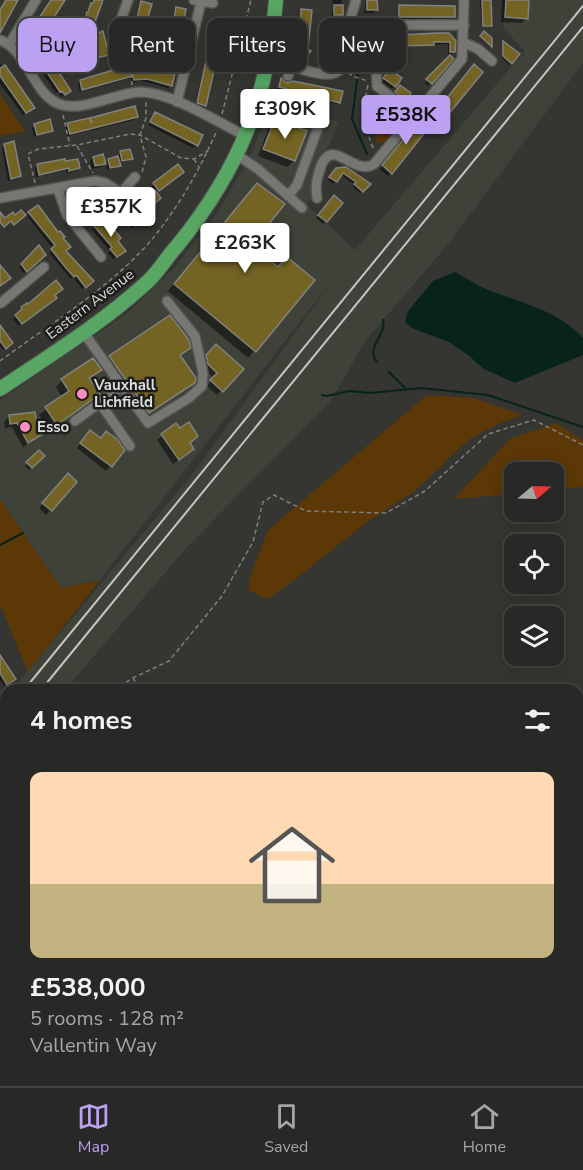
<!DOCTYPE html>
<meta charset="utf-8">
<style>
:root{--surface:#282826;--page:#30302e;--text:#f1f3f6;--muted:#a5a6a7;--line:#444443;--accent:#bca0f2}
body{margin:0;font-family:"Nunito Sans",sans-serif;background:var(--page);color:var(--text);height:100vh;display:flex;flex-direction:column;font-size:22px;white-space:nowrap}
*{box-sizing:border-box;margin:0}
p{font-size:20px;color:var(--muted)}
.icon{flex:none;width:33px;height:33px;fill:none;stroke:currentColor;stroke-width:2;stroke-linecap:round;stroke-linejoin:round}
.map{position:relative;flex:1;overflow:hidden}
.details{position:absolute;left:0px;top:684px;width:584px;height:402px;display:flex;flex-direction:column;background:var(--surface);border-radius:18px 18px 0 0;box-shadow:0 3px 15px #0003,0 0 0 2px var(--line)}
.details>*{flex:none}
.guide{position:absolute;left:18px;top:18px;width:548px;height:54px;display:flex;gap:12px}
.needle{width:39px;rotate:71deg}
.fabs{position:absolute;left:504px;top:462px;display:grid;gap:12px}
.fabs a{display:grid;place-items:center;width:60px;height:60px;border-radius:12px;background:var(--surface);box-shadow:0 3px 15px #0003,0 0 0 2px var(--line);font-size:30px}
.price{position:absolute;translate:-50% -51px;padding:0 14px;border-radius:6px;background:#fff;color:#222;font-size:20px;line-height:39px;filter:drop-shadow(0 2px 3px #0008)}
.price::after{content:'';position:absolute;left:50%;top:36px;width:18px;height:14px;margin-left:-9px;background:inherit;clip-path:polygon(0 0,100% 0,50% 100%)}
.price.active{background:var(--accent);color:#111}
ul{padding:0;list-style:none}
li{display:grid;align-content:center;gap:12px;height:318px;padding:0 30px}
li span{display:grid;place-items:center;height:186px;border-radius:12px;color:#555}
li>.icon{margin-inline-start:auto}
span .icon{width:108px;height:108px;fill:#fffc;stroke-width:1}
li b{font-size:26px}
h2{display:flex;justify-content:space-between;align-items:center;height:72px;padding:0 30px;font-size:26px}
.chip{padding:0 21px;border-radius:12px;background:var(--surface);box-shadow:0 3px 15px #0003,0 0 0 2px var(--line);font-size:21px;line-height:54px}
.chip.active{background:var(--accent);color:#111}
.dock{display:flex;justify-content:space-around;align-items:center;height:84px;border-top:2px solid var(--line);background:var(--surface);font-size:16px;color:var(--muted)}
.dock a{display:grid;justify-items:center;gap:3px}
.dock .active{color:var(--accent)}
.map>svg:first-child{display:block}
.built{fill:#3f4239}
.green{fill:#5b3805}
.water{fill:#08221c}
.shadow{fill:#0007}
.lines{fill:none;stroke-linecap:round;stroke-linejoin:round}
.stream{stroke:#08221c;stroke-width:2}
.building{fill:#736423;stroke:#82817d;stroke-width:1.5}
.minor-casing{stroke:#525350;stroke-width:12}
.highway-casing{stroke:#525350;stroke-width:16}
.path{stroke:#7f807c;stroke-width:1.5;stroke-dasharray:4.5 3;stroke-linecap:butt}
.minor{stroke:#767773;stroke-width:9}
.highway{stroke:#57a664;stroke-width:14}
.rail{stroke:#c4c5c2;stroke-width:2}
.poi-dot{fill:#fc8fc1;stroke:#1d1d1c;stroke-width:2}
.labels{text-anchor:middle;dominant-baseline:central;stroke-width:5;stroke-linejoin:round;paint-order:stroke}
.street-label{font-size:15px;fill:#dcddda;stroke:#1d1d1c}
.poi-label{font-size:15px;font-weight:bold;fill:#dcddda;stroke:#1d1d1c;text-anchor:start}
</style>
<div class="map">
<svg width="583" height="1086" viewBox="0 0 583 1086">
<rect width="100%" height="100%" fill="#353632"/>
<!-- built -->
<path class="built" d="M506,0H583V63L444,249L366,340L330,402L187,547L65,690H12L195,471L338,273L100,580L61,588L0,499V400L126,314L174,268L218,212L253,151L272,97L339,122L310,187L312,198L306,204L355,250L525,51L503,28Z
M6,698V769L0,777V705Z"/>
<!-- green -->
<path class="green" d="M0,94L25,131L0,136Z
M366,100L376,103V114L378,124L396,120L402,124C395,133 389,142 377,143L366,118Z
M427,395L474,398L522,415L496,425L468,440L415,491L367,522L297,578L267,599L248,590L250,578L268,530Z
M557,423L583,441V487L554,490V472H514V494L454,499L511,438Z
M0,499L61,588L100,580L28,672L0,604Z"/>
<!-- water -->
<path class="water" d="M455,272C466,278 477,285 488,290C520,302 560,312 583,338V355L515,383L484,369L468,355L449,342L414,329L405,322L408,311L433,281Z"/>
<!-- shadow -->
<path class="shadow" d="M50,0H62L37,41L66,94L61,97L58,92L56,93L24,45L39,35L32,30Z
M93,0H104L94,22L97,35L107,54L105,57L95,60L88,33L84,34L82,27L84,16Z
M333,0H342L341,15L338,18H332Z
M366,0H376V10L373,13H364Z
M480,0H490L491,25L489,27H482Z
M502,0H527L526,18L522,23L501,22Z
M142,3L139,51L136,54L128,52L139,6Z
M400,7L453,16L452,18L398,19Z
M177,9V53L174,56L165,54L174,22H172L174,12Z
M302,11L309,51L303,58L298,54L300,13Z
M216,20L223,45L218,47L205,105L202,108L195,106L213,23Z
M484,33L491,39L490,47L480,38Z
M448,35L454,51L452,54H448V44L396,47V39L399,37Z
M326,38L335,58L332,61H321L323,41Z
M363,43L382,52L377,57H368V68L363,73H358V48Z
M504,43L518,54L509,65L502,58Z
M450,57L451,59L428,86L425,83Z
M0,63L33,107L23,115L0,84Z
M121,69L171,85L168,88L143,81L131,82V78L80,92L78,84L81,81Z
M471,69L481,72L438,125L435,128L430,124L388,176L380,169L418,123L426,125Z
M387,74L400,78L392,89L382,82Z
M281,80L286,84L339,102L337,104L278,89Z
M398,90L405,100L402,102L394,96Z
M155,113L196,145L193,148L148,125Z
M137,117L134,120L68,136L65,127L68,124L89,121L91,119Z
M275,121L305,132L294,161L287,167L258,156L269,127Z
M35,125L51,130L49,133L34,137L32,128Z
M5,145L20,176L17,179L8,181L2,148Z
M120,153L131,158L128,161L119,163L116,168L107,170L106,163L108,160L118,158Z
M93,158L104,164L101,167L92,169L90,161Z
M37,166L78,168L76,171L67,173L66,170L36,177L35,168Z
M177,166L180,175L155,193L138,215L139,223L132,228L129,224L126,226L120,219L155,192L151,187Z
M336,170L368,184L360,193L353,187L355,185L340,174L333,184L328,180Z
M251,191L250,245L278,269L313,281L248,358L168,291Z
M334,197L341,203L323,224L316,218Z
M84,204L96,205L77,218L72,211Z
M29,213L61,238L65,251L92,281L82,289L73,277L71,279L49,253L53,249L27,216Z
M101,222L116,241L121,253L113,259L108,253L110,251L92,230Z
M38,248L44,255L24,273L19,267Z
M54,295L53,300L19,326L13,319L20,312L19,311L22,308Z
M169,317L189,348L179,356L194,381L187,388L142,418L103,364L110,357Z
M0,329L11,343L3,350L0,346Z
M216,346L241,369L217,395L207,386L214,378L204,369L202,361Z
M100,370L88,380L98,394L50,431L39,415L62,397L56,387L62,380Z
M9,417L35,426L41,434L23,447L12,427L5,428L4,422Z
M176,425L188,443L187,454L173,464L157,440Z
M86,436L100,440L123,450L106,471L77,448Z
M39,452L43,456L29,470L25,466Z
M63,480L75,482L46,515L39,508Z
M0,655L11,682L4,686L0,680Z
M32,1080H49L55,1086H26Z"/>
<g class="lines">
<!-- stream -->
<path class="stream" d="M362,34L358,52V73L352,119L367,154
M377,362C365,346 387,336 383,320
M389,372L406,389
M322,395L327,396L349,391L370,393L421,388L488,395L583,427
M0,545L23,533"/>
</g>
<!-- building -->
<path class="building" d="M6,0H18L0,33V10Z
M51,0H65L39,41L71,91L65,95L62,91L60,92L26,41L41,32L33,27Z
M94,0H103L95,22L98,33L103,31L109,55L97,58L91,31L87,32L84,23L87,12H88L91,3H93Z
M367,0H377L378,10H367Z
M482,0H491L492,26H483Z
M506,0H529L528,19L505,17Z
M141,1L152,4L145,27L140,52L130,49Z
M334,5H343V15H334Z
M399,5L455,6V17H399Z
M176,7L186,9L178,54L167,51L176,19H174Z
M301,9L312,10L308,49L311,51L306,57L300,51Z
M215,18L227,21L224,33L227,34L224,45L220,44L206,106L197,103Z
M484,31L492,38V47L480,36Z
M438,33H449L456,41L455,52H450V42H434V45L398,46V35Z
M325,36H336L337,58L324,59Z
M503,41L520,54L512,64L503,56Z
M362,42H383L384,53H369V69H362Z
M450,55L454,59L432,84L426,79Z
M474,64L483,72L439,126L430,119Z
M5,65L35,108L26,113L0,76V68Z
M144,67L175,73L172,86L147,79L134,80L133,76L82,90L80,80L120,68Z
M390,69L402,78L396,87L383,78Z
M281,78L287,83L293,81L343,91L340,103L279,87Z
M400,85L411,93L406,101L395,92Z
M135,106L138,117L70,134L67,123L89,118L92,123L90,118Z
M155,112L203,135L198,146L150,122Z
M421,118L430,126L392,174L382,165Z
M50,119L53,131L37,135L34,124Z
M275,119L307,131L295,161L263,149Z
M14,141L21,176L11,179L4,144Z
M130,149L133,159L122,161L120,151Z
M103,154L106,164L95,166L93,157Z
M118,156L121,166L110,168L108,159Z
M65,159V161L78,159L80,168L69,171V168L39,175L37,164Z
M178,164L184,172L159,191L153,183Z
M346,167L371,184L363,192L354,184L356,182L343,173L337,182L329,177L336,168Z
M257,183L285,204L252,245L278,267L287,257L315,280L256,352L174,284Z
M155,190L161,198L140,215L144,220L135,226L132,222L129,225L122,215Z
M94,194L101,202L81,216L73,207L82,200L84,202Z
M334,195L343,203L327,222L318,215Z
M38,205L58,232L60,231L65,237L63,238L71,247L66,251L94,281L86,288L76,275L74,277L66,268L51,249L55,245L28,212Z
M21,210L26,215L14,225L11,221L4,227L0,222V212L5,218L13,212L15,215Z
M101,220L108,229L112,227L121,238L118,241L126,251L117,257L110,249L112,247L94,226Z
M39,245L46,255L27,272L21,264Z
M0,265L11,278L0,286Z
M56,280L63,289L55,295L57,298L22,324L15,315L22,309L21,307L27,303L28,304Z
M170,315L189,340L191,348L180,355L196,378V382L149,413L109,356Z
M0,325L13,343L6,349L0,341Z
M216,344L244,369L223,392L210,380L217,373L208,364L206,355Z
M93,358L102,370L89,378L100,394L57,425L45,407L69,391L61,379Z
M35,412L37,425L43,434L28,443L17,423L10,424L9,415Z
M189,422L198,436L190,443L194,449L179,460L161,434L176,423L180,428Z
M90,430L101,438L106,431L118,440L125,450L112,467L80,443Z
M39,450L45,456L32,468L26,462Z
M68,473L77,482L52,511L42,503Z
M0,655L16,679L7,685L0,673Z"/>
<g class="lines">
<defs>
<path id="minor" d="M194,0L213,3
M368,25H464
M121,27L122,17L128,0
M0,40C28,50 33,97 62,105C85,111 116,93 140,92C169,91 219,123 246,136
M463,42L478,49L492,61
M10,43L36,0
M291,66C305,70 340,85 345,60C347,53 345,44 346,37C348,24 353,12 356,0
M376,67L377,86L414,116
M288,76L291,66V48
M177,102L201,2
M237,155L258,169L302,208
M58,189L67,215L101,257
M122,192L135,177
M288,196L297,185L319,125L290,114
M0,198L95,181L105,183L128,197
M317,198C315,185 317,178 321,166C333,136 354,177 374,164L462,59L464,0
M1,303L44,267
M84,333L148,423L189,398L202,386L203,373L195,336L167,301
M100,403L130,446
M75,421L121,387
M0,860L6,851
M519,1080L533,1086
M564,1086L583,1081"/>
<path id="highway" d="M0,389C49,356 101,324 145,284C157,274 166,258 177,246C239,170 268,98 276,0"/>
</defs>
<!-- minor casing -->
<use href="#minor" class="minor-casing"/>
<!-- highway casing -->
<use href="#highway" class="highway-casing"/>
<!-- path -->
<path class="path" d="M123,37L131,68L132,85
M348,73L355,77L368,81
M368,85C362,109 364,127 374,150
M222,114L251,0
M63,115L70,145
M366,126L399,119
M77,146L93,173
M194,159L199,167
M142,172L146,157L140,135L146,118V100
M35,183L28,154L38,149L77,145L130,134L140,135L181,158L194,159L208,151
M0,361C50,324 119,282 157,233C182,201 201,167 217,130
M133,678L140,690
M113,690L133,678L169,661L222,596L253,542L263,502L274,495L306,511L386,513L425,491L488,434L534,420L583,445
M0,806L6,803
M0,829L6,830"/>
<!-- minor -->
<use href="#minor" class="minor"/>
<!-- highway -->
<use href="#highway" class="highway"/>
<!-- rail -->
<path class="rail" d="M24,690L583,6
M41,690L583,27
M0,719L6,712
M0,740L6,733"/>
</g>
<!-- markers -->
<g class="poi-dot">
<circle cx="82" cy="394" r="6"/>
<circle cx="25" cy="427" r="6"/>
</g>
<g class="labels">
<!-- street labels -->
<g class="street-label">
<text transform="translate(90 304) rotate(-37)">Eastern Avenue</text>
</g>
<!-- poi labels -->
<g class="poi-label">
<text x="94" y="385">Vauxhall<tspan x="94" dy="17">Lichfield</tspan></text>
<text x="37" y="427">Esso</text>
</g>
</g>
</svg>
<div class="fabs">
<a><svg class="needle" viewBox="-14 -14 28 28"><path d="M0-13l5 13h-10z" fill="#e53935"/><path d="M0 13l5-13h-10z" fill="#a5a6a7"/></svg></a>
<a><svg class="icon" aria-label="locate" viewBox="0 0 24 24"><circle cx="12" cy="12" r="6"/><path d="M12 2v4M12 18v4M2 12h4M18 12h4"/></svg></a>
<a><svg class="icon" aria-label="layers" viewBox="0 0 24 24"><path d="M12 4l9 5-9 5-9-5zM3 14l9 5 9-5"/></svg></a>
</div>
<b class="price" style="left:285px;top:140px">£309K</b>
<b class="price active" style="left:406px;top:146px">£538K</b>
<b class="price" style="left:111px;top:238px">£357K</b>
<b class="price" style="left:245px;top:274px">£263K</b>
<div class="guide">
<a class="chip active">Buy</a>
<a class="chip">Rent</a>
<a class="chip">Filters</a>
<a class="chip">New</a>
</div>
<section class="details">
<h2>4 homes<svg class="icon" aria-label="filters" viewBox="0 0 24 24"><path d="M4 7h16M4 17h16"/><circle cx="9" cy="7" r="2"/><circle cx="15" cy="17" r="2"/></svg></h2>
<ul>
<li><span style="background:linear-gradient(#ffd9b3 60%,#c2b280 0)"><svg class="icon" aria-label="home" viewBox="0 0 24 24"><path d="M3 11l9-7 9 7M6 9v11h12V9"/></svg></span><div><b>£538,000</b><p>5 rooms · 128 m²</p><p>Vallentin Way</p></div></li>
</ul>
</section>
</div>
<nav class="dock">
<a class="active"><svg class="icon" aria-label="map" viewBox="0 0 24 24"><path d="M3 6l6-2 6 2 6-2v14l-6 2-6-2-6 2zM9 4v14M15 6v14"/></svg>Map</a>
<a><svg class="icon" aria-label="saved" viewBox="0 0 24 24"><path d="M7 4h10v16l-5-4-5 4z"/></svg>Saved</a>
<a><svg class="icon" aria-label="home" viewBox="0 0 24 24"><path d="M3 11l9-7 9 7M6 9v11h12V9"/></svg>Home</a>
</nav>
